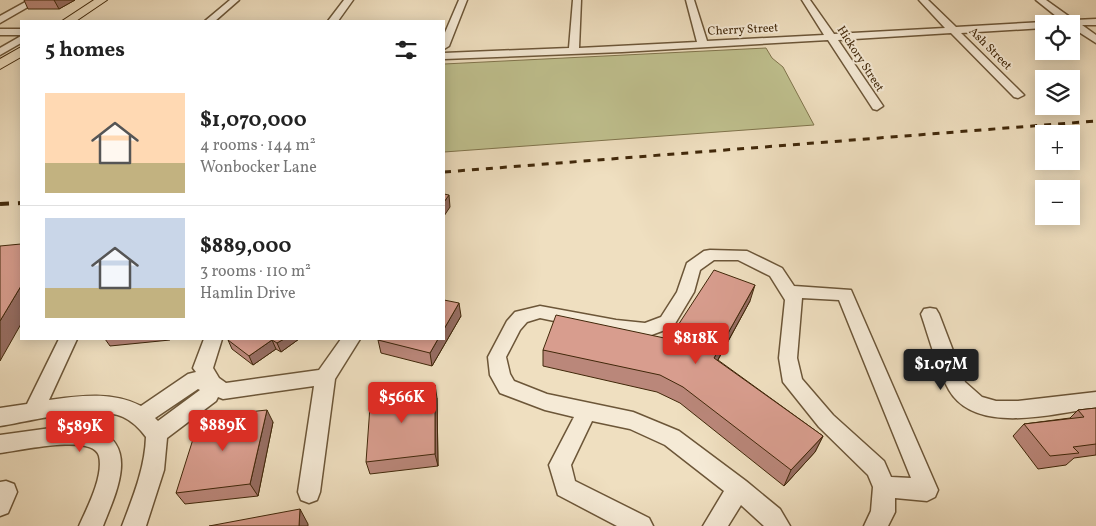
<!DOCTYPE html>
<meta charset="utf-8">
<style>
:root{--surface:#fff;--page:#f2f2f2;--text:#222;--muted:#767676;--line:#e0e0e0;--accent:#d93025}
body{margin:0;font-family:Vollkorn,serif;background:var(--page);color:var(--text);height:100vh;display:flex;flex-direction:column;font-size:19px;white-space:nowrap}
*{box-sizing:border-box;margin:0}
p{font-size:16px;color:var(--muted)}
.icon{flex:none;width:28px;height:28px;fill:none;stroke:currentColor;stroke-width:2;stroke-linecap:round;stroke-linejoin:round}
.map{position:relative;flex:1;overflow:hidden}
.sheet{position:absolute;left:20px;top:20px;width:425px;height:320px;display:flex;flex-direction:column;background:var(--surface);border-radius:0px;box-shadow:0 2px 12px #0003}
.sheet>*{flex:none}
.controls{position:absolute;left:1035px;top:15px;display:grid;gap:10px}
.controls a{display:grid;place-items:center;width:45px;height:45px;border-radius:0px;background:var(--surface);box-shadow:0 2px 12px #0003;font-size:25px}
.price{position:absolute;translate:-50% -42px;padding:0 11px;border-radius:5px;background:var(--accent);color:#fff;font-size:16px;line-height:32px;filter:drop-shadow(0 1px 2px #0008)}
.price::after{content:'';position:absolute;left:50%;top:30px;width:15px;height:11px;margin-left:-8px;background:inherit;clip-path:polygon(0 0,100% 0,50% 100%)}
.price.current{background:#222;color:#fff}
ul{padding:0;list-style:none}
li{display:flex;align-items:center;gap:15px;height:125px;padding:0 25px}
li+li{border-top:1px solid var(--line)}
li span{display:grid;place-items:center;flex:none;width:140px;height:100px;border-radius:0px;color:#555}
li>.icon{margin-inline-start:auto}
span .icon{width:60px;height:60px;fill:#fffc;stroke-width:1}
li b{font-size:21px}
h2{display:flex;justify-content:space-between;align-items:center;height:60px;padding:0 25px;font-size:21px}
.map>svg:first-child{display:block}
.green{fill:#bfc08e;stroke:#80744c}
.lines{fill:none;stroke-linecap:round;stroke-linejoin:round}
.minor-casing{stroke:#6c5638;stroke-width:3}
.major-casing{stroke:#41280a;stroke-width:2}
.minor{fill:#f5ead6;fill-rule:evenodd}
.major{fill:#efdfc0;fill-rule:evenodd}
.rail-far1{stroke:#41280a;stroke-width:3;stroke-dasharray:7 7;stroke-linecap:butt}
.rail{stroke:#41280a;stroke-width:4;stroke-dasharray:9 9;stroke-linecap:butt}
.wall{fill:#ba877a;stroke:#41280a}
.shaded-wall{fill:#976e63;stroke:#41280a}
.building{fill:#d89d8e;stroke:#41280a}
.labels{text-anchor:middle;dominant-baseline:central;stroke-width:4;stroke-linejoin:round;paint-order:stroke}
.far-street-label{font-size:12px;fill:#41280a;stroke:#f5ead6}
</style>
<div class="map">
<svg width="1096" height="526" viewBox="0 0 1096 526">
<rect width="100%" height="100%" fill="#efdfc0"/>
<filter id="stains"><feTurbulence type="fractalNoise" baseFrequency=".004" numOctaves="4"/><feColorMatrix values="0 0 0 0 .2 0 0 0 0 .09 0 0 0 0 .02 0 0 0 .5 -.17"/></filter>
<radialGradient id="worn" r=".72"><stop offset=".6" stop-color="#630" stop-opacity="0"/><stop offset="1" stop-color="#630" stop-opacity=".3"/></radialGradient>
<!-- green -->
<path class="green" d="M766,48L772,58L783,67L814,125L444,152V64Z"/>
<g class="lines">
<defs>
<path id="minor" d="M29,0H40L0,23V16Z
M230,0H239L215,21H205Z
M344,0H353L338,21H328Z
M459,0H467L449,46L444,49V35Z
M573,0H581L579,48L697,42L686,0H694L707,41L824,35L802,0H810L834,34L945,28L919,0H928L956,27L1044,22L1048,24H1044V28L961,33L1022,93L1024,95L1018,98L1014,97L951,33L838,40L883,106L877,110L873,109L828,40L622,52L444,59V53L569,48Z
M1036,0H1046L1074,20L1096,19V25H1082L1096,35V43L1071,27V24H1066Z
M0,29H21V35H0Z
M21,36V43L0,55V48Z
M710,250L747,251L782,268L794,286L851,290L938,490L935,497L927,501L895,498V512L888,526H864L871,511L873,487L868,475L819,427L783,382L779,358L785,300L770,276L738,260H714L700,270L694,292L673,327L646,337L616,334L540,318L527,322L520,330L506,357L510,374L514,381L547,394L633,412L679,431L746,481L780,509L790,526H764L741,505L728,526H703L724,491L665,445L630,429L592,421L571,465L575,481L649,518L653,526H617L558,495L549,465L574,417L545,410L500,393L490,375L488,357L507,321L515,312L540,306L616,320L645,323L661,317L677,292L687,263L704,251ZM802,298L839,300L911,478L891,477L884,461L833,415L802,379L797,358Z
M930,308L936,309L939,314L965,382L982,397L996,401H1018L1096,392V408C1054,413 976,436 949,390C937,369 929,337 921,314L924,309Z
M59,339H77L49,400C79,396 112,391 141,406L188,374L196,372L193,368L204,339H222L213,368L219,378L226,383L319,370L341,339H360L335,379L320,492L317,500L309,503L301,500L298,492L314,386L223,399L218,397L216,401L167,438L164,470L146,526H122C133,497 145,468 146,437C140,429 132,421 123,417C94,404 31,421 0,426V408L27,404ZM198,389L200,390L158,421L155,418Z
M73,425C82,426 92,427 100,431C139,449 114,497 103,526H79C87,508 104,476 99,456C93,433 18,451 0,453V435Z
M6,481L14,484L17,492L8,513L0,516V482Z"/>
<path id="major" d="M94,0H107L76,21H62Z
M21,47V57L0,69V59Z"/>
</defs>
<!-- minor casing -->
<use href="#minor" class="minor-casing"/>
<!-- major casing -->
<use href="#major" class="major-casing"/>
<!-- minor -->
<use href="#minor" class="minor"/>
<!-- major -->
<use href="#major" class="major"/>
<!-- rail-far1 -->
<path class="rail-far1" d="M444,172L1096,121"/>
<!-- rail -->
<path class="rail" d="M0,204L21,203"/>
</g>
<!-- wall -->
<path class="wall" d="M24,0H75L59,9H28Z
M750,301L718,360L823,436L815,452L784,486L680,403L657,392L543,366V350L669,339Z
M461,316L432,366L381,353L378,340Z
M105,339H170V340L110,346Z
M229,339H299L281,352L276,349L253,365L232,349L228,340Z
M437,398L438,466L370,474L366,462Z
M1096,408V455L1074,458L1066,465L1038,469L1013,436L1024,424L1070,418L1078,410Z
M273,422L258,496L185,504L176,493Z"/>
<!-- shaded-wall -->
<path class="shaded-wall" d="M54,0H75L59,9Z
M449,195L450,207L444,216V202Z
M755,285L750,301L710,374L714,358Z
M21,286V324L0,361V321Z
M459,303L461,316L432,366L430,353L438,339H444V329Z
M284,339H299L281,352L277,343Z
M272,340L276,349L253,365L249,356Z
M435,385L437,398L438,466L435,454Z
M267,410L273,422L258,496L250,484Z
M823,436L815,452L784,486L791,470Z
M300,509L308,524V526H299Z"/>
<!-- building -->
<path class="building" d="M444,194L449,195L444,202Z
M21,244V286L0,321V246Z
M714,270L755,285L714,358L823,436L791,470L683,387L660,375L543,350L556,315L669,339Z
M444,300L459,303L444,329Z
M229,339H284L277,343L272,340L249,356L228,340Z
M379,339H438L430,353L378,340Z
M435,385V454L366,462L371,392Z
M1096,408V444L1073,447L1079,453L1050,456L1024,424L1084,417L1078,410Z
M267,410L250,484L176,493L200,417Z
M300,509L299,526H209Z"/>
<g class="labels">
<!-- far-street labels -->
<g class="far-street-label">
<text transform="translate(743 30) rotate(-3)">Cherry Street</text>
<text transform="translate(990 49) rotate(45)">Ash Street</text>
<text transform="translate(860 59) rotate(57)">Hickory Street</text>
</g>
</g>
<rect width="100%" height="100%" filter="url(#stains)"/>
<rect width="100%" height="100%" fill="url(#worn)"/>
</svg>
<div class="controls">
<a><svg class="icon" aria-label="locate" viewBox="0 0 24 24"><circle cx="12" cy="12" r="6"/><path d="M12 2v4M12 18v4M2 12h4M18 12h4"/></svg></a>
<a><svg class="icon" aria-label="layers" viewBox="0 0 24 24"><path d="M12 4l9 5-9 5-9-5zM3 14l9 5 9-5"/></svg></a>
<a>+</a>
<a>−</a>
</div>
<b class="price" style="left:696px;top:365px">$818K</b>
<b class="price current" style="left:941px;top:391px">$1.07M</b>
<b class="price" style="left:402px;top:424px">$566K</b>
<b class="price" style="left:223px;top:452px">$889K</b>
<b class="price" style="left:80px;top:453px">$589K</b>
<section class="sheet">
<h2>5 homes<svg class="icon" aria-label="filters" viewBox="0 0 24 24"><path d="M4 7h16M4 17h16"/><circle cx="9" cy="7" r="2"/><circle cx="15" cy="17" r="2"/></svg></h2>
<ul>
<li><span style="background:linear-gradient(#ffd9b3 70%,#c2b280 0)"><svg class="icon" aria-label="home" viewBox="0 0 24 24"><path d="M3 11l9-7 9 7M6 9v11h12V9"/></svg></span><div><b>$1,070,000</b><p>4 rooms · 144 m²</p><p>Wonbocker Lane</p></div></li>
<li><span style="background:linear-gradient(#c9d6e8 70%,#c2b280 0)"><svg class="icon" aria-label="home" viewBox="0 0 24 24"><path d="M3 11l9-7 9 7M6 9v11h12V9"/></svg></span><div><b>$889,000</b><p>3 rooms · 110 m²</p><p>Hamlin Drive</p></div></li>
</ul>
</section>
</div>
